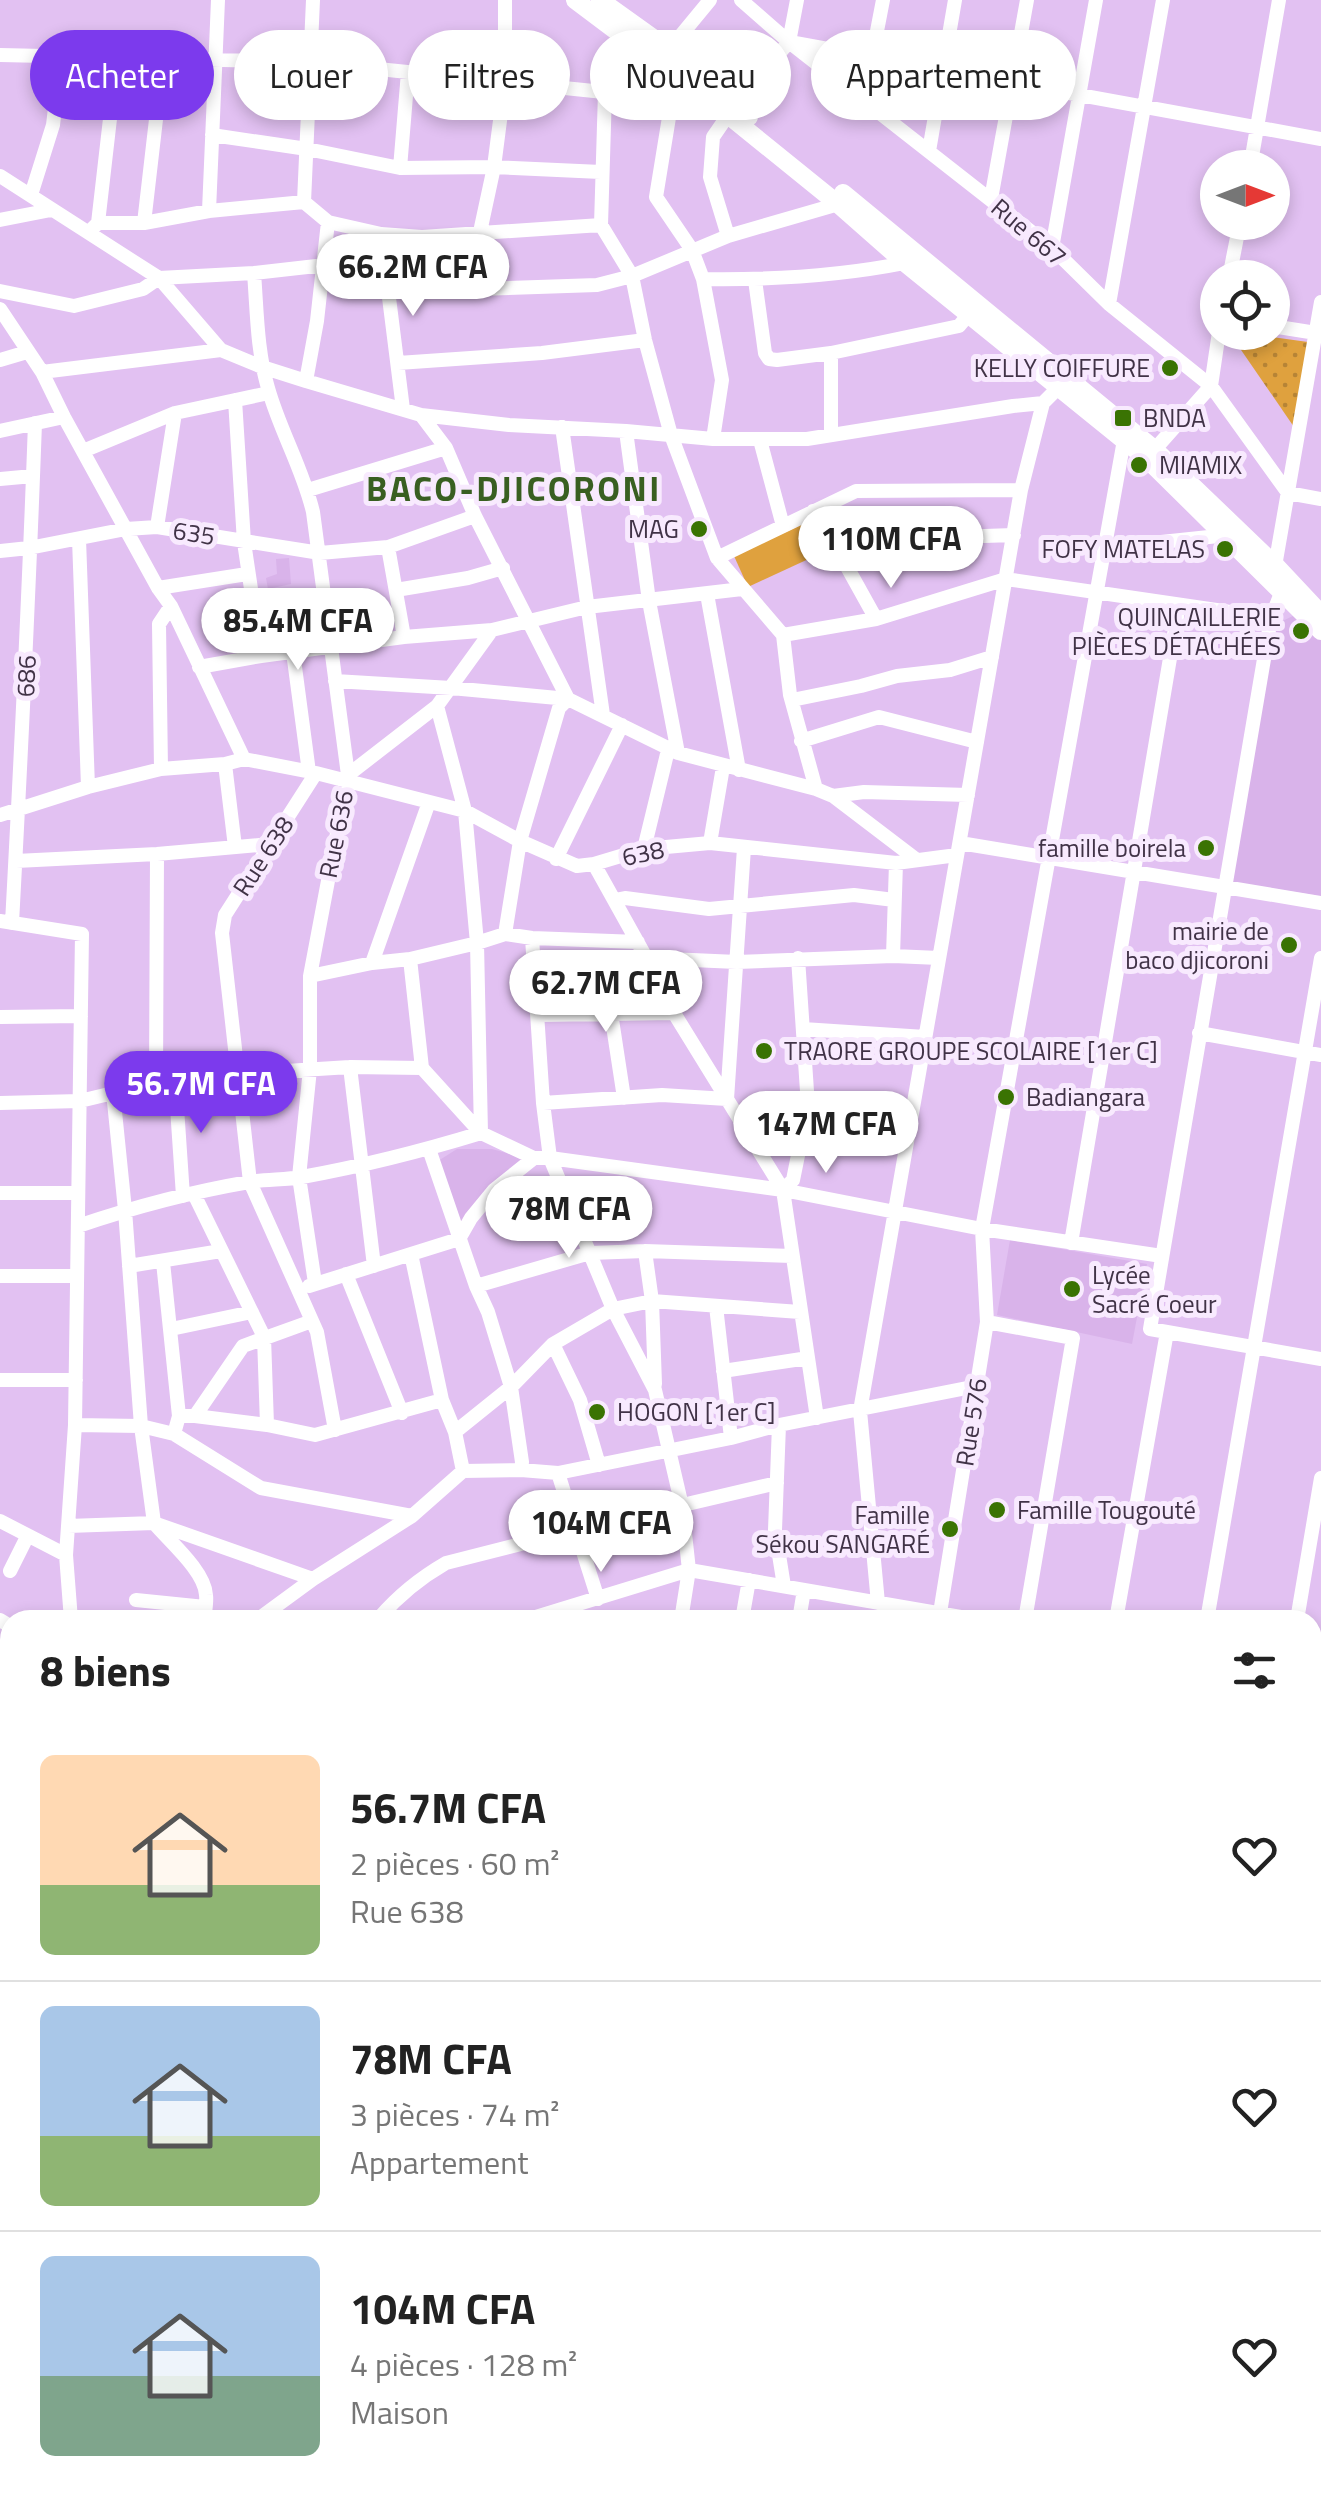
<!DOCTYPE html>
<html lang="fr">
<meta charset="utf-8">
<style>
:root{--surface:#fff;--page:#f2f2f2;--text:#222;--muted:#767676;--line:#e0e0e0;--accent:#7c3aed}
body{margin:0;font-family:"Titillium Web",sans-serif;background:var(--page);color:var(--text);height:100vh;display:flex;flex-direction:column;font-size:38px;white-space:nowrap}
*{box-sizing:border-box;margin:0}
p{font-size:32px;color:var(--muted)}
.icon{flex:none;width:55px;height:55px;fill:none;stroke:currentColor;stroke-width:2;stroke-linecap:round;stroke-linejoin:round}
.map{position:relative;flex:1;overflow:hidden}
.sheet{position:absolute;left:0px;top:1610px;width:1322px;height:892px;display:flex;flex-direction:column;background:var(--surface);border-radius:30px 30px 0 0;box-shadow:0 5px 15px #0003}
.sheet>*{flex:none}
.banner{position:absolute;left:30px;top:30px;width:1262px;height:90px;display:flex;gap:20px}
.needle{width:65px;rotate:90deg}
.tools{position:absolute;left:1200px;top:150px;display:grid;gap:20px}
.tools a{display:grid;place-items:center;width:90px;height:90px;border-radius:50%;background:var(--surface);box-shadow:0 5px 15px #0003;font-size:50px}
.price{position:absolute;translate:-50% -85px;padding:0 22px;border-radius:35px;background:#fff;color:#222;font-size:32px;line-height:65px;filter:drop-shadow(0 2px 5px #0008)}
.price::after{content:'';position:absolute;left:50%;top:60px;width:30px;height:22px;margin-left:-15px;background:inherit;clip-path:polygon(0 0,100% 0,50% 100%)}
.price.active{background:var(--accent);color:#fff}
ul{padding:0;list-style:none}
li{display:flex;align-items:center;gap:30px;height:250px;padding:0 40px}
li+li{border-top:2px solid var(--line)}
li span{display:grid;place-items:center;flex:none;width:280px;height:200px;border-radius:15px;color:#555}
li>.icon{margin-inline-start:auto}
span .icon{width:120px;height:120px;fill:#fffc;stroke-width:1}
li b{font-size:42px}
h2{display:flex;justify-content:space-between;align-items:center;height:120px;padding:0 40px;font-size:42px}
.tag{padding:0 35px;border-radius:45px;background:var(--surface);box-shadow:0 5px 15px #0003;font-size:35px;line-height:90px}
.tag.active{background:var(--accent);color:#fff}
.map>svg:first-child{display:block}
.built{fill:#d9b3ea}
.park{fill:url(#park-dots)}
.garden{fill:#dfa13e}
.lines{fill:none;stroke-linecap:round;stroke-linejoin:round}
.stream{stroke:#6ca7f2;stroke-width:2.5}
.minor{stroke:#fff;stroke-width:14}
.major{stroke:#fff;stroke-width:18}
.poi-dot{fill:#3a7303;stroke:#f8eafe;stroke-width:4}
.labels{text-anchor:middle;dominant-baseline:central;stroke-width:10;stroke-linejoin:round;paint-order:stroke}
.street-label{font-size:25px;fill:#413347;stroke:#f8eafe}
.poi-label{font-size:25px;fill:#413347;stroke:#f8eafe;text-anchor:end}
.district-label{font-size:35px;font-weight:bold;letter-spacing:2.5px;fill:#395f21;stroke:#f8eafe}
</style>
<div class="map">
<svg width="1321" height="2502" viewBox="0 0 1321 2502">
<defs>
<pattern id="park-dots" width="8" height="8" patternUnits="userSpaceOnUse" patternTransform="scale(2.5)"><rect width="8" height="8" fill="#dfa13e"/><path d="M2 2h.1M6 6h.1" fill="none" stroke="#b68436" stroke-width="1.8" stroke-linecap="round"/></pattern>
</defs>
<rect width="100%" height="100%" fill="#e2c1f2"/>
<!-- built -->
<path class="built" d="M289,558L291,584L268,589L266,578L277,574L276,559Z
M297,615L301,646L265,652L260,618Z
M1293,616L1321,634V896L1230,882L1269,648L1278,623Z
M457,1149H492L528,1159L461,1231L438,1161Z
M1010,1240L1147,1264L1132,1344L997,1315Z
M1312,2223L1321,2225V2383L1313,2381Z"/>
<!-- park -->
<path class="park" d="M1242,333L1308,342L1294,427L1239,347Z"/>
<!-- garden -->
<path class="garden" d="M814,519L828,550L748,587L734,556Z"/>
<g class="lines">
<!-- stream -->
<path class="stream" d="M1312,1977L1321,1974
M481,2502L487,2492"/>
<!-- minor -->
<path class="minor" d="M741,0L789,42L1052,248L1109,304L1211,386L1288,493L1321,499
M795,43L1321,139
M0,55L310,62L672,99L656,197L692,250L703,279L722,380L713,439
M663,57L710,0
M872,57L883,0
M212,135L307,149L400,168L494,167L601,172
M929,151L955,0
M400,168L408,72
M1250,168L1279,0
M0,176L159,278L221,350L262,367L306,381L317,321L328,222
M31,195L53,125L61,57
M991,199L1027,0
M304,202L313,0
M209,211L218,0
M0,220L51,210
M98,223L117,58
M144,223L163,59
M601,225L605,92
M89,232L98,223H144L209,211L304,202L328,222L381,234L422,237L601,225L632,276L645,340L671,435L717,558
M480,232L494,167L505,82V0
M381,234L403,409
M728,236L710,177L713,137L735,105L789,42L797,0
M1052,248L1096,0
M254,273C257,311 257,351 268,388C280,431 303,469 313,512L348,775L310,976V1069L299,1177L315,1283
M1229,278L1240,222
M703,279C770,280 839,276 905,263
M755,280L765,353L769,359L777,360L831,353L959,326L975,307
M0,291L74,306L143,289L159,278L254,273L325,265
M387,292L597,285L632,276L728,236L842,203
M1109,304L1163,0
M0,309L42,372L64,417L158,588L171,606L244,759
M1272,326L1316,333
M831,353V435
M0,360L27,352
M398,363L542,353L645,340
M42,372L221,350
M306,381L421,415L509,425L626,431
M235,400L244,542L261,656
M421,415L446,448L475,516L568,699L559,708L520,841L505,934
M562,427L603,715
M0,431L64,417
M760,440L783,526
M83,451L175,413L269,393
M1148,457L1211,386L1219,332
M0,479L33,476
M308,490L446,448
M813,511L836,547L876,619
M157,527L175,413
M79,539L88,787
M388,547L404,637
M836,547L864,540L1014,535
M1104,548L1228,535
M0,551L29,548L126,529L157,527L320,553L388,547L475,516
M1274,572L1321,302
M1284,586L1271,618L1150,1329L1321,1359
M158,588L247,574
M396,590L468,578L503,568
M707,594L739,770
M783,635L876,619L1006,579L1271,618
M293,652L309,772
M199,667L261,656L404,637L492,630L587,607L742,589
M335,681L451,688L568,699L678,753L816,789L833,796L917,860
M792,700L861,686L897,676L950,670L992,657
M437,706L465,811L477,943L481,1133
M801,741L879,717L977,742
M678,753L649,601L626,431L713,439H807L1013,406L1043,403
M225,764L235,847
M161,769L159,624L171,606
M316,773L225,915L222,933L250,1182L317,1332L335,1430
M348,775L437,706L492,630
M816,789L790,695L783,635L717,558L856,491L1021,490
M833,796L864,792L968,795
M0,815L88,787L161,769L225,764L244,759L316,773L465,811L520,841L577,866L594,864L644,849L710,843L896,863L957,855
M710,843L723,767
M960,843L1321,903
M644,849L668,750
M556,859L622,725
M16,861L157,854L271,844
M594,864L668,997L674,1013L783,1190L817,1418
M615,900L625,898L709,909L854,895L894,900
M0,921L82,934L75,1425L66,1555L71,1620
M12,923C21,756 29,590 35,423
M532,938L543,1103L550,1158L613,1309L655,1390L682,1506L689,1570L681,1620
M893,956L896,863
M647,958L737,962L893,956L939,958
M798,958L808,1106
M410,959L422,1068
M372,963L429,802
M310,976L372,963L410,959L477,943L505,934L532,938L638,942
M611,1013L624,1098
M538,1015L674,1013
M0,1017L81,1016
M803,1029L925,1037
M1199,1033L1321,1055
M350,1067L374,1266
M175,1078L183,1196
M156,1082L157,854
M113,1092L125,1210L141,1426L154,1523L313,1579
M0,1103L80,1101L175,1078L350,1067L422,1068L481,1133L534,1158H550L783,1190L982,1229L1162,1256
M543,1103L662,1095L727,1099L744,848
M429,1149L476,1286L488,1312L511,1387L522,1462L521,1470
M783,1190L793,1180L808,1106L912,1113
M0,1193H78
M194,1194L264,1337L267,1425
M78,1226C134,1207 191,1192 249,1182C267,1179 285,1180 302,1177C363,1166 422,1151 481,1133
M1071,1243L1179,605
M645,1251L652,1301L655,1384
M411,1254L442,1400L455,1432L463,1471
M163,1262L179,1416
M129,1266L221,1251
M346,1274L402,1413
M0,1276H77
M309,1286L459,1239L471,1218L494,1190L534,1158
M476,1286L590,1253L645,1251L792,1256
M716,1306L731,1438
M987,1322L1073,1338L1025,1620
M171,1329L252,1312
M553,1344L580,1400L599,1465
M723,1371L808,1358
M0,1380H76
M195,1416L267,1425L315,1435L442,1400
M75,1425L141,1426L174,1434L261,1488L412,1516
M779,1425L775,1530L784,1586
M455,1432L511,1387L553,1344L613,1309L652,1301L800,1312
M174,1434L179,1416H195L243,1346L312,1321
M558,1473L598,1599
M0,1521L66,1555
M68,1526L154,1523C169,1541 205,1571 206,1595C207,1603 205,1612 204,1620
M10,1571L27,1537
M136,1600L205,1607
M878,1603L860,1411L1021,490L1043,403L1064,382
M940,1613L987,1322L982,1229L1124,440L1131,434
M379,1618C398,1596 420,1578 446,1563L576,1530L777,1483
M0,1620L10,1626
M257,1620L313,1579L412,1516L463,1471L521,1470L558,1473L731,1438L779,1425L977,1386
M526,1620L689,1570L978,1620
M742,1620L749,1580
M799,1620L804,1590
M1116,1620L1167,1332
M1207,1620L1321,958
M1297,1620L1321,1478
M1312,1678L1321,1679
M0,1737L10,1727
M1312,1753L1321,1755
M0,1882L10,1872
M1312,1900L1321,1886
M1312,2016L1321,2011
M0,2031L10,2020
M0,2049L10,2058
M0,2125L10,2117
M0,2137L10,2147
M0,2200L10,2198
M1312,2217L1321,2218
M0,2283H10
M0,2402L10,2446
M20,2492L22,2502
M90,2492L92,2502
M195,2492L201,2502
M729,2492V2502
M776,2492L777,2502
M1004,2492L1005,2502
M137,2502H151
M248,2502L262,2492
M347,2502L350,2492
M514,2502L519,2492
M880,2502L930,2492
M1141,2502L1143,2492
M1235,2502L1236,2492
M1281,2502V2492"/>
<!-- major -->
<path class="major" d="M575,0L728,115L838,204L905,263L1147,459L1321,631
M600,0L670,50L749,117
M843,193L1154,449L1276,566L1321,614
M1312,2387L1321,2388
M627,2502L639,2492"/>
</g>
<!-- markers -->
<g class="poi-dot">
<circle cx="1170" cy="368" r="10"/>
<rect x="1113" y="408" width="20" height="20" rx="5"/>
<circle cx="1139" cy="465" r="10"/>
<circle cx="699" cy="529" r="10"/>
<circle cx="1225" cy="549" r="10"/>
<circle cx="1301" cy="631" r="10"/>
<circle cx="1206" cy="848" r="10"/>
<circle cx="1289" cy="945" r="10"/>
<circle cx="764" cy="1051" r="10"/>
<circle cx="1006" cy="1097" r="10"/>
<circle cx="1072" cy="1289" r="10"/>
<circle cx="597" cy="1412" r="10"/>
<circle cx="997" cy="1510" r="10"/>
<circle cx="950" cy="1529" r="10"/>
</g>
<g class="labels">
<!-- street labels -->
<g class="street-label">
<text transform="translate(1029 232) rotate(40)">Rue 667</text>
<text transform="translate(194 533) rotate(9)">635</text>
<text transform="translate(26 676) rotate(-87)">686</text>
<text transform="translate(336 834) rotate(-79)">Rue 636</text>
<text transform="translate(643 853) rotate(-12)">638</text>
<text transform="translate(263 856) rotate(-57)">Rue 638</text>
<text transform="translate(971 1422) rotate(-81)">Rue 576</text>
</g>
<!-- poi labels -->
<g class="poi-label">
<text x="1150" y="368">KELLY COIFFURE</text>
<text x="1143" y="418" text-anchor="start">BNDA</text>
<text x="1159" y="465" text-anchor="start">MIAMIX</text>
<text x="679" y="529">MAG</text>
<text x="1205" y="549">FOFY MATELAS</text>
<text x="1281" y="617">QUINCAILLERIE<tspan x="1281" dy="29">PIÈCES DÉTACHÉES</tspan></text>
<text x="1186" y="848">famille boirela</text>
<text x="1269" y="931">mairie de<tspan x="1269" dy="29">baco djicoroni</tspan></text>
<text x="784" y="1051" text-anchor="start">TRAORE GROUPE SCOLAIRE [1er C]</text>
<text x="1026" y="1097" text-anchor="start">Badiangara</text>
<text x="1092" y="1275" text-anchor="start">Lycée<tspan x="1092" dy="29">Sacré Coeur</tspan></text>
<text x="617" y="1412" text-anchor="start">HOGON [1er C]</text>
<text x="1017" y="1510" text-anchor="start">Famille Tougouté</text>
<text x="930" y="1515">Famille<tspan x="930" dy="29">Sékou SANGARÉ</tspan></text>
</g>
<!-- district labels -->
<g class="district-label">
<text x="514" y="488">BACO-DJICORONI</text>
</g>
</g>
</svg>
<div class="tools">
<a><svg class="needle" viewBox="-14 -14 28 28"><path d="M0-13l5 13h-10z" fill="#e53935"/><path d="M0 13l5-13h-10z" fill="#767676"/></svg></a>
<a><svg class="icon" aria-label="locate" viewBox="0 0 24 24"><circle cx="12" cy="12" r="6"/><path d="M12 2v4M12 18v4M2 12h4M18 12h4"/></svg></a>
</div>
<b class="price" style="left:413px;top:319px">66.2M CFA</b>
<b class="price" style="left:891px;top:591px">110M CFA</b>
<b class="price" style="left:298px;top:673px">85.4M CFA</b>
<b class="price" style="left:606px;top:1035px">62.7M CFA</b>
<b class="price active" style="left:201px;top:1136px">56.7M CFA</b>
<b class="price" style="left:826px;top:1176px">147M CFA</b>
<b class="price" style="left:569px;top:1261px">78M CFA</b>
<b class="price" style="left:601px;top:1575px">104M CFA</b>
<div class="banner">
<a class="tag active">Acheter</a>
<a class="tag">Louer</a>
<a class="tag">Filtres</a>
<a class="tag">Nouveau</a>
<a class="tag">Appartement</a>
</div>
<section class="sheet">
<h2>8 biens<svg class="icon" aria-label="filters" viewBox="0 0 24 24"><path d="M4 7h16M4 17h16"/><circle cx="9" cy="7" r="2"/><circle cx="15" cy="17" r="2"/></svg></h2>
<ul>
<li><span style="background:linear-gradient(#ffd9b3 65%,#8fb573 0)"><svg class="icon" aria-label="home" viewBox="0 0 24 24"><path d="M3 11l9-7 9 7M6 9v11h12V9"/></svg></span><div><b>56.7M CFA</b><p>2 pièces · 60 m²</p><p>Rue 638</p></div><svg class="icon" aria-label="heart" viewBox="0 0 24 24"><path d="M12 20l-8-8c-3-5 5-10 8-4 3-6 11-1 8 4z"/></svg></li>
<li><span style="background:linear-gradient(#a9c7e8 65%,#8fb573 0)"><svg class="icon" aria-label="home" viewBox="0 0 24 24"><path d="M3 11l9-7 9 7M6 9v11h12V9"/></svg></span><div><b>78M CFA</b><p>3 pièces · 74 m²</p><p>Appartement</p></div><svg class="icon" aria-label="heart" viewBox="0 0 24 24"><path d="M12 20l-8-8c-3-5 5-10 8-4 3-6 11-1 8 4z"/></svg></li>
<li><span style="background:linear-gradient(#a9c7e8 60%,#7fa58c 0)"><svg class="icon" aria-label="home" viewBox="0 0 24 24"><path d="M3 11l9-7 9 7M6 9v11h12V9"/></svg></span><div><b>104M CFA</b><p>4 pièces · 128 m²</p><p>Maison</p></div><svg class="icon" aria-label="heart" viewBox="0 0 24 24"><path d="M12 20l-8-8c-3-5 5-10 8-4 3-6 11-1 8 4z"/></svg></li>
</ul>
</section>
</div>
